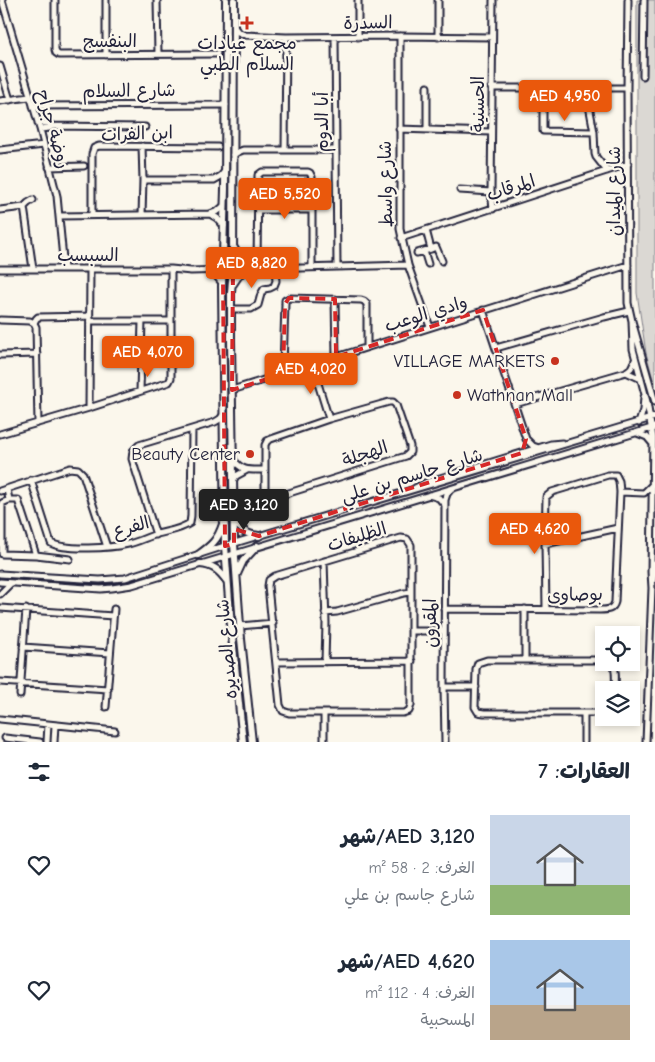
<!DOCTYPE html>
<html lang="ar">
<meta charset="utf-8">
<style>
:root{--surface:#fff;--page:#f6f6f7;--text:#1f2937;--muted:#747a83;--accent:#ea580c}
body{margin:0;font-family:"Comic Neue","Playpen Sans Arabic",sans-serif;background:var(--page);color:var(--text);direction:rtl;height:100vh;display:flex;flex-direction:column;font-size:19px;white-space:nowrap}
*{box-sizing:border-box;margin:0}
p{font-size:16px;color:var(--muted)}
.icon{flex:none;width:28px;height:28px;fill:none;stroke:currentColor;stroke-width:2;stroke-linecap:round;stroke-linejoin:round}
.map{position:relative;height:742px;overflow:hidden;direction:ltr}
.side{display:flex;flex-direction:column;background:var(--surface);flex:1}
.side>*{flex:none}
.tools{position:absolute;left:595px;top:626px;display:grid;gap:10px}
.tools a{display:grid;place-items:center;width:45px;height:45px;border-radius:0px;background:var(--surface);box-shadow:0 2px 8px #0003;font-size:25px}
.price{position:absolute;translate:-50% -42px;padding:0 11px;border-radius:5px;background:var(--accent);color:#fff;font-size:16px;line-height:32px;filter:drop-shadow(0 1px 2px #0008)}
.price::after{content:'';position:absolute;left:50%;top:30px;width:15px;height:11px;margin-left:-8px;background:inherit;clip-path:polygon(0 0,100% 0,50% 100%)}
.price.selected{background:#222;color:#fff}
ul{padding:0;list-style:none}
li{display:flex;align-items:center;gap:15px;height:125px;padding:0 25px}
li span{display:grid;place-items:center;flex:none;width:140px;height:100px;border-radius:0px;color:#555}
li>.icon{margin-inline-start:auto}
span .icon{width:60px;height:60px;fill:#fffc;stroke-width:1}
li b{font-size:21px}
h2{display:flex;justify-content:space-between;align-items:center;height:60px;padding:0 25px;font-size:21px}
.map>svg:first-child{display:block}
.green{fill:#dbd8d3;stroke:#7e7d87}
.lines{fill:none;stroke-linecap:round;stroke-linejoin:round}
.minor-casing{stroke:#22223b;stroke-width:9}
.major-casing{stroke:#22223b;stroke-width:10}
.minor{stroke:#fbf7ec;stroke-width:5}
.major{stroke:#fbf7ec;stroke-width:6}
.marked{fill:none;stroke:#d62828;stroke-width:4;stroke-dasharray:10 6;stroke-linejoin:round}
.poi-dot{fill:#c8321e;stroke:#fbf7ec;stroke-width:2}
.labels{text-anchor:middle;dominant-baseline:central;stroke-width:4.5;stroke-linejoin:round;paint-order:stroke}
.street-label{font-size:18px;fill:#22223b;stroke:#fbf7ec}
.poi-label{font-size:18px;fill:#22223b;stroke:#fbf7ec;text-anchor:end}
</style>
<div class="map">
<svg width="655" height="742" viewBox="0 0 655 742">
<rect width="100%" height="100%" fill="#fbf7ec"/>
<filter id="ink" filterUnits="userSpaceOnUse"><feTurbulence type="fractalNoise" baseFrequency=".02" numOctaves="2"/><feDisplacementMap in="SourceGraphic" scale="10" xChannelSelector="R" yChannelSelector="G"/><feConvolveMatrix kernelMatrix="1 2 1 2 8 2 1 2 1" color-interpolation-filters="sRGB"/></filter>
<g filter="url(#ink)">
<!-- green -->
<path class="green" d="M637,0H655V386L646,353L637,293Z"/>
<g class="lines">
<defs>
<path id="minor" d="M2,0L40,129L57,196L64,269
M55,0V50L56,53L59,55L217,54
M157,0L158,54
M493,0L491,192L493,209
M628,0L627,88L628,303L632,321L655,402
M234,27L238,32L245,35L286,37L400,36L492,37
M400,36V229L408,265L430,327
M335,37L337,267
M358,37V0
M438,37V0
M106,55V0
M0,66L10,100
M643,76L644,0
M491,88H627
M587,95L594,132L595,154L596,157L607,171
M0,101L29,97
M543,104V131L594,132
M33,106L226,105
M38,123H49L52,126L145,127
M40,129L50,128L52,126
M399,129L491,132
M427,130V87
M0,150L44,145
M285,150L286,37
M233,155L238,152L243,150H336
M49,167L84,166
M143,180H214L221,176L225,171
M460,190L491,192
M0,210L24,207
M258,210H312
M210,214L217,218L224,226
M92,215V154L94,148L99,146L218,147
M142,215L143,180L142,146
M59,216L210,214L218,211L224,206
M426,230L431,249L436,247L442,261
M401,238L628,164
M424,251L428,264
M417,253L431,249
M257,265L258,175L262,172H308L310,173L312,177V267
M230,266L257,265L273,266
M0,269H171L191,271L408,265
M33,269L24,207L28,203L33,200
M335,299L336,357
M231,309H251L258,305L261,294L264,289L270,288L274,286L276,281L275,269
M483,310L526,439L533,446L539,448
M0,320L30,321L34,323L36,327L38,423
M90,321H171
M632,321L633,349L647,402L653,438L651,572L652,588L646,742
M34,323L36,319L38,317L90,316
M496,348L604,317L629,311
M0,355L37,354
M312,364L329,419
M287,372L283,367L285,304V300L289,298L361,300L364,301L367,304V347
M626,372L641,379
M232,390L628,265
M140,391L142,321
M389,402H393L396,405L410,446V452L406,456L273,498L267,496L265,492V445L267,441L271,439L329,419Z
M515,404L626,372L631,368L635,360
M89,408L90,269
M639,423L643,410L644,397
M637,433L647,437L652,443
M0,434L89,408L169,382L171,378V269
M233,459C242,472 250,470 265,470
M31,480L51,543C65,551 111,548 128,544C138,542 147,537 157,534C168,531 180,530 190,523L191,516L192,429
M233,481L236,476L247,470
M415,488L427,482L551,444L562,443
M7,489L9,500L2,503V554L36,555L70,559
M0,491L70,468L78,469L83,474L107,547
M620,492L644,493L651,486
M429,495L439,498L444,504
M9,500H18L36,555
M156,535L132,459L133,451L139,445L215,422L220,419L224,414
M401,538L407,539L411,545V705L409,711L403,713H289L283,711L280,705L268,586L269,580L275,576Z
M545,544L618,528
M324,561L326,623L325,662
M0,574L100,580L125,578L225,546L655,417
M653,580L655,563
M0,582L101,589L112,588L132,585L655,427
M0,594L10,584
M0,608L113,616
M444,609L600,610C607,610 613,610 615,602L620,492L619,481L616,475H608L552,492L546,497L545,544L546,609
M525,609V660
M325,613L337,612L404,593L411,592
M240,626L273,623
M412,631H444
M23,647L110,653
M604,660H487L478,663L476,669L475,707L478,712L484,713H604
M276,662L412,661
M612,662C617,669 615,681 615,690
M0,682L108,689
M444,687H476
M20,695L26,609
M106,707L114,609
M324,713V742
M584,713V742
M0,719L115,731
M5,738L40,742
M47,742L48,724
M54,742L55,725
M445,742L444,687L445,500L447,494L451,489"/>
<path id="major" d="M226,0L225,189L222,286L225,546L231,627L243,742
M234,0L233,266L231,293V340L234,544L241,639L252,742
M234,248L239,257L250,265
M212,270L222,282
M233,284L239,275L246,269
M234,520C241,530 247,535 259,536
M198,555C211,546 218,540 223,524
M200,564C213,565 219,570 227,581
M237,574L243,561L257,546"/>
</defs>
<!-- minor casing -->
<use href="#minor" class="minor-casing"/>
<!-- major casing -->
<use href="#major" class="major-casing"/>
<!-- minor -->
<use href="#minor" class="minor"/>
<!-- major -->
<use href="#major" class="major"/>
</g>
</g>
<!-- marked area -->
<path class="marked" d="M223,269H233L232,390L283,374L285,304L289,298L335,299L336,357L483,310L526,439L522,453L259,536L234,529V544L225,546Z"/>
<!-- markers -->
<g class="poi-dot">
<path d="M244.5 15.5h5v5h5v5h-5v5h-5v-5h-5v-5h5z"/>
<circle cx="555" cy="361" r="5"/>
<circle cx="457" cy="395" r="5"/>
<circle cx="250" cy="454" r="5"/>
</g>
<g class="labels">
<!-- street labels -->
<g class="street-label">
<text transform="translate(368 23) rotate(-1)">السدرة</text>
<text x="110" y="41">البنفسج</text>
<text transform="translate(129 91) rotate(-1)">شارع السلام</text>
<text transform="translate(478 104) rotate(-90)">الحسنية</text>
<text transform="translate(322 122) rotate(-90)">أبا الدوم</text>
<text transform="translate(53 129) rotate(74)">روضة جراح</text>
<text transform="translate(137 134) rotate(-2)">ابن الفرات</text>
<text transform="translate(386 184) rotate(-91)">شارع واسط</text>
<text transform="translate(511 188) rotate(-18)">المرقاب</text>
<text transform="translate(614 191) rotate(-90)">شارع الميدان</text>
<text x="88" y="255">السبسب</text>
<text transform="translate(426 314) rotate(-17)">وادي الوعب</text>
<text transform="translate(365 454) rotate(-18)">الهجلة</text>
<text transform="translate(412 476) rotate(-17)">شارع جاسم بن علي</text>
<text transform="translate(131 527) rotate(-15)">الفرع</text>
<text transform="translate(357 537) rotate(-17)">الظليفات</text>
<text transform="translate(575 595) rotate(-1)">بوصاوى</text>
<text transform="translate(430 623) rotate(-90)">المقرون</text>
<text transform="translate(227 649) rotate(-95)">شارع الصديره</text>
</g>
<!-- poi labels -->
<g class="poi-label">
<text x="247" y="43" text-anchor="middle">مجمع عيادات<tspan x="247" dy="21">السلام الطبي</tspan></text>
<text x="545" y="361">VILLAGE MARKETS</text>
<text x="467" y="395" text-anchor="start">Wathnan Mall</text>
<text x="240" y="454">Beauty Center</text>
</g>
</g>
</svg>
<div class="tools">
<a><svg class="icon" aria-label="locate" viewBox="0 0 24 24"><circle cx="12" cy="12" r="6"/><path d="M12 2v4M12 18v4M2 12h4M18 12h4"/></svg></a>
<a><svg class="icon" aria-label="layers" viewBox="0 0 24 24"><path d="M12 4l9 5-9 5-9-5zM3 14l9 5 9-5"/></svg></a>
</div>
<b class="price" style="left:565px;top:122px">AED 4,950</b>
<b class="price" style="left:285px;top:220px">AED 5,520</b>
<b class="price" style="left:252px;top:289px">AED 8,820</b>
<b class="price" style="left:148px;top:378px">AED 4,070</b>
<b class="price" style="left:311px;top:395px">AED 4,020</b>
<b class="price selected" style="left:244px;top:531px">AED 3,120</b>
<b class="price" style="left:535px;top:555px">AED 4,620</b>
</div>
<section class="side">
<h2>العقارات: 7<svg class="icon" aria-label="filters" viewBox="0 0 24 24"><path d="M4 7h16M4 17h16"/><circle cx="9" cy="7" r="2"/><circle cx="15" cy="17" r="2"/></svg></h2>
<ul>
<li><span style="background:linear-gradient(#c9d6e8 70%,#8fb573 0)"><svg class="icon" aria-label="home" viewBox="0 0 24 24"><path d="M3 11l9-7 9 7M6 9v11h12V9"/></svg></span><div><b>AED 3,120/شهر</b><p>الغرف: 2 · 58 m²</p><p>شارع جاسم بن علي</p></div><svg class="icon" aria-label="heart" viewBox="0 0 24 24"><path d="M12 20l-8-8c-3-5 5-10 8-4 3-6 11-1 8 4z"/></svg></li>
<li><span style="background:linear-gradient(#a9c7e8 65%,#b9a48a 0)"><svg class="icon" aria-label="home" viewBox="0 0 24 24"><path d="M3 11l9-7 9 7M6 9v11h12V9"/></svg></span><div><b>AED 4,620/شهر</b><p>الغرف: 4 · 112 m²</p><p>المسحبية</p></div><svg class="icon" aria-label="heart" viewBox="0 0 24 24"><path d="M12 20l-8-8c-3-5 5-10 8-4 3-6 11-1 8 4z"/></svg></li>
</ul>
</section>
